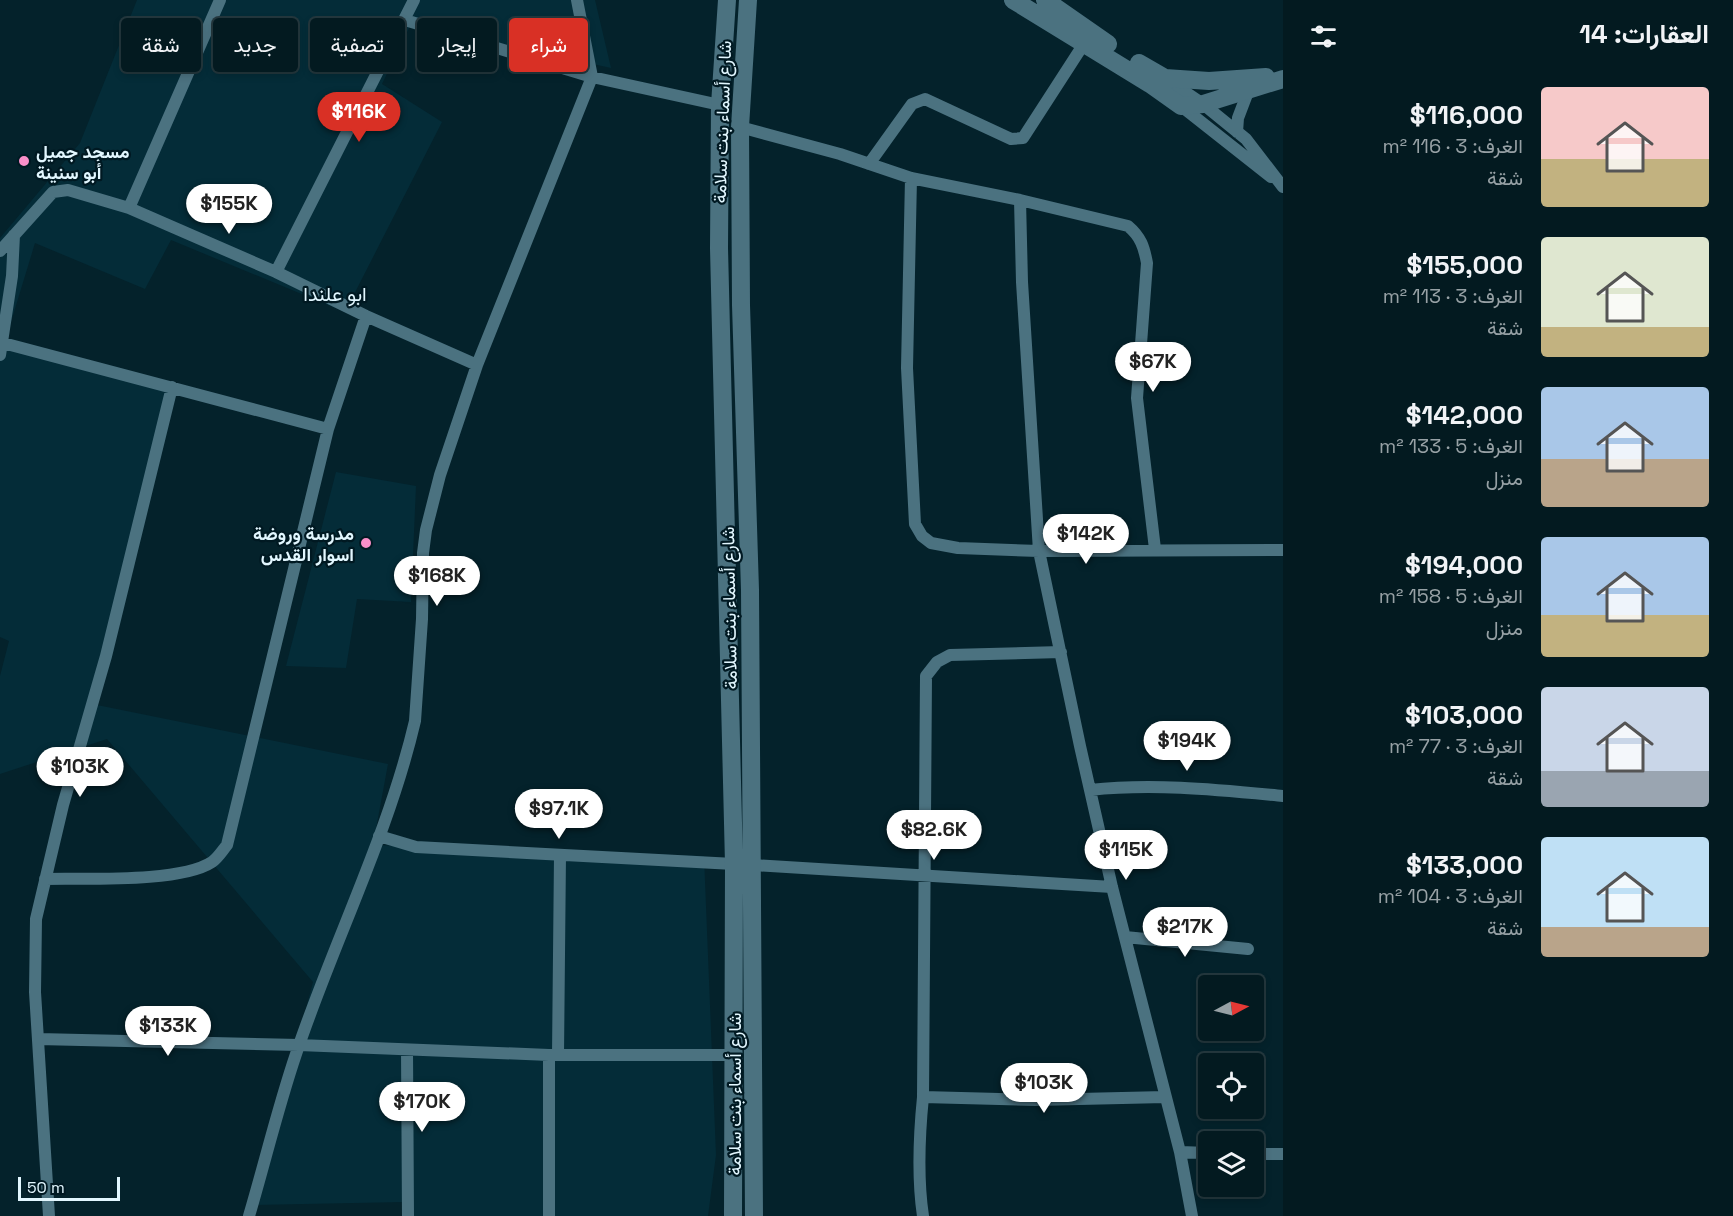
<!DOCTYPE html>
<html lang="ar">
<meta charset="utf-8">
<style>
:root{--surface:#031a20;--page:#0d2329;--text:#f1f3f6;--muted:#97a1a5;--line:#24383e;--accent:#d93025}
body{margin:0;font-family:"Space Grotesk",Vazirmatn,sans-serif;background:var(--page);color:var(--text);direction:rtl;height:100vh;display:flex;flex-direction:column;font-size:22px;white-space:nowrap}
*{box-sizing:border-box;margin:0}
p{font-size:20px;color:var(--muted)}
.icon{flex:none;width:33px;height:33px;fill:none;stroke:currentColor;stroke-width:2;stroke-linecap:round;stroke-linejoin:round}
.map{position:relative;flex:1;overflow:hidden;direction:ltr}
.side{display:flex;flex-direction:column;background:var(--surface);width:450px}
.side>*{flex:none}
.banner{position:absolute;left:18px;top:18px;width:570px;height:54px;direction:rtl;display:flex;gap:12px}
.needle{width:39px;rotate:83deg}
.buttons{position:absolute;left:1198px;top:975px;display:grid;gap:12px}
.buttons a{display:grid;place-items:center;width:66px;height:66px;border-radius:6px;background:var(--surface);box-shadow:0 3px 9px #0003,0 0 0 2px var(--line);font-size:30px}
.scale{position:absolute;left:18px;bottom:15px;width:102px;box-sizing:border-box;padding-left:6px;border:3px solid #e2f7ff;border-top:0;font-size:16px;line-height:21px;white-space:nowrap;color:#e2f7ff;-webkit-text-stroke:4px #001922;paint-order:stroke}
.price{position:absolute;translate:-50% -51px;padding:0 14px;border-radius:21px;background:#fff;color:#222;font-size:20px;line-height:39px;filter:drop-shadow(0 2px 3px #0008)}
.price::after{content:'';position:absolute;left:50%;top:36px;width:18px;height:14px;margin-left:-9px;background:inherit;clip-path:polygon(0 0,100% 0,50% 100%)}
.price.active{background:var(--accent);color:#fff}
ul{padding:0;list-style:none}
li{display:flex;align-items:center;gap:18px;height:150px;padding:0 24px}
li span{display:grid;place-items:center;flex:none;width:168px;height:120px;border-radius:6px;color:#555}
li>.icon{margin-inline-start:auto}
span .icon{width:72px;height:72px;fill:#fffc;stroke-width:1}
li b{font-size:26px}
h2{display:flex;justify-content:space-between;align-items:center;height:72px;padding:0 24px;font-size:26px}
.chip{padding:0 21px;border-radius:6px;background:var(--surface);box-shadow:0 3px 9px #0003,0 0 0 2px var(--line);font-size:21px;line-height:54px}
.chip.active{background:var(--accent);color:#fff}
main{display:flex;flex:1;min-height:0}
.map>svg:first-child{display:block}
.built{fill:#042c38}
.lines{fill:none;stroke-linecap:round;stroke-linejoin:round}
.street{stroke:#4b7280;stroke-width:12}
.secondary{stroke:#4b7280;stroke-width:18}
.poi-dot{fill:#f98fc9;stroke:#001922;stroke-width:2}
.labels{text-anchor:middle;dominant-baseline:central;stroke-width:4.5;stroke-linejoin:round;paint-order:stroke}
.street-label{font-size:18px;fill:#e2f7ff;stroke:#001922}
.poi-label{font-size:18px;font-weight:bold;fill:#e2f7ff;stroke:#001922;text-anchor:start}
.neighbourhood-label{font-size:20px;fill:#e2f7ff;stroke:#001922}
</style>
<main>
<section class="side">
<h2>العقارات: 14<svg class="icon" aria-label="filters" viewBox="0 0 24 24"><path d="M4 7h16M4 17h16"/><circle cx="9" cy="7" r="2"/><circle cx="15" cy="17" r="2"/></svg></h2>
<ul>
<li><span style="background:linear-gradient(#f6c9c9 60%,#c2b280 0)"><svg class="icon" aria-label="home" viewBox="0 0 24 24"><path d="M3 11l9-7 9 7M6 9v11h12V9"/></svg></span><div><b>$116,000</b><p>الغرف: 3 · 116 m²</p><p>شقة</p></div></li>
<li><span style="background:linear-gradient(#dfe7d0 75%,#c2b280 0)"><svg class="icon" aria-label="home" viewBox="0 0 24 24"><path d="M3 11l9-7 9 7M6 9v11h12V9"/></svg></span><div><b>$155,000</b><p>الغرف: 3 · 113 m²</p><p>شقة</p></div></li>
<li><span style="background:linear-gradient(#a9c7e8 60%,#b9a48a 0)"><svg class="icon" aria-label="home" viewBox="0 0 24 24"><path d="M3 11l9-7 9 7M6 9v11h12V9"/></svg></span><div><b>$142,000</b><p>الغرف: 5 · 133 m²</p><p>منزل</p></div></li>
<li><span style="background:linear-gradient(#a9c7e8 65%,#c2b280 0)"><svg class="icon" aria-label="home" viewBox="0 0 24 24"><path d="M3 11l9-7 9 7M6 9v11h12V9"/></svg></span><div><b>$194,000</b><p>الغرف: 5 · 158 m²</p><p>منزل</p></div></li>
<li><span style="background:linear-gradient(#c9d6e8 70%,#9aa5b1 0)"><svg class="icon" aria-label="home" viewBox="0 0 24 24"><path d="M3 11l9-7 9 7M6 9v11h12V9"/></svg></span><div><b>$103,000</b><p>الغرف: 3 · 77 m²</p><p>شقة</p></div></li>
<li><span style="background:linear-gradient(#bfe0f5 75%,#b9a48a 0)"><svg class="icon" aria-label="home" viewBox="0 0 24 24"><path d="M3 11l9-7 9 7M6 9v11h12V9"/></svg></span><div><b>$133,000</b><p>الغرف: 3 · 104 m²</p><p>شقة</p></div></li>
</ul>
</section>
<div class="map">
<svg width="1283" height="1216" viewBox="0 0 1283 1216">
<rect width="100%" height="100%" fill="#04222b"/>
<!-- built -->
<path class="built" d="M137,0H595L611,68L411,24L382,84L442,122L345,312L171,240L145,289L35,243L4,345L171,388L97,705L388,764L373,845L704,856L716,1155L708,1216H405L404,1202L254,1205L313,982L107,739L0,774V676L9,641L0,637V238L80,143Z
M336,472L416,486L411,602L357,599L346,668L286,666Z"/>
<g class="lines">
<!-- street -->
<path class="street" d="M405,20L592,77L720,105
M1166,79L1203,104L1246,139L1283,187
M1181,106L1271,177
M740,127L840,154L911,178L1020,200L1128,226C1141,237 1144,247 1147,263L1137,398L1155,549
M1237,132L1238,118L1249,89
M869,164L912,104L925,99L1011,139L1023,138L1087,39
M911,178L907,368L915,524L922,536L931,543L958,548L1039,551L1283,550
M1020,200L1022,282L1039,551L1080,746L1112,887L1180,1152L1192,1216
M129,208L220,0
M0,251L53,192L68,190L129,208L276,272L366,316L477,365
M276,272L414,0
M3,343L328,429
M0,355L12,276L14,235
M1090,790C1155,783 1219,790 1283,796
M379,836L416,847L734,864
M753,865L1112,887
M45,879C85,878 180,883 212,862C218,858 222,851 227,845L328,429L366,316
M1125,937L1248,949
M38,1039L299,1045L549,1055H733
M407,1050L408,1216
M558,1055L560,855
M923,1097L1036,1100L1165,1097
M1180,1152L1209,1153
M1254,1154H1283
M49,1216L35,992L36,919L63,805L106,656L172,387
M249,1216C265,1162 278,1107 296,1054C333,943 388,836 415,721L422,619L423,553L426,530L440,475L477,365L592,77L577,0
M549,1216V1055
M923,1216C917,1176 919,1137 923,1097L926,676L937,662L950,655L1061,652"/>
<!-- secondary -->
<path class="secondary" d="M727,0L720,105L719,248L734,864L733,1216
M748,0L740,127L741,305L750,590L754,1216
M1013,0L1150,84L1181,106L1203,104L1283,79
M1045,0L1108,44
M1139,63L1165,78L1209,81L1266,77"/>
</g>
<!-- markers -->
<g class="poi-dot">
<circle cx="24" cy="161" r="6"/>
<circle cx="366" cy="543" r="6"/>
</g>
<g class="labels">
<!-- street labels -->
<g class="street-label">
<text transform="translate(722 122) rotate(-88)">شارع أسماء بنت سلامة</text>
<text transform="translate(729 608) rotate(-91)">شارع أسماء بنت سلامة</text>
<text transform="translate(734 1094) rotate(-90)">شارع أسماء بنت سلامة</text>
</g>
<!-- poi labels -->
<g class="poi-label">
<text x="36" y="151">مسجد جميل<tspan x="36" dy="21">أبو سنينة</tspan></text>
<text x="354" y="533" text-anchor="end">مدرسة وروضة<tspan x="354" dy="21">اسوار القدس</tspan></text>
</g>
<!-- neighbourhood labels -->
<g class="neighbourhood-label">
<text x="335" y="294">ابو علندا</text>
</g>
</g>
</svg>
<div class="buttons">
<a><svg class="needle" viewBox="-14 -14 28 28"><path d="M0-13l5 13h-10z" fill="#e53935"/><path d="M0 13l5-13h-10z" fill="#97a1a5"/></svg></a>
<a><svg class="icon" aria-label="locate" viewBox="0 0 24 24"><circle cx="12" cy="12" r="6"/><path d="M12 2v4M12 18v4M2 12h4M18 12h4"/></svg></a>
<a><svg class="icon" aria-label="layers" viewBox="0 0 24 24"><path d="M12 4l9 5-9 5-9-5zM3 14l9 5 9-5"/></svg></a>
</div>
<div class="scale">50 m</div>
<b class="price active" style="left:359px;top:143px">$116K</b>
<b class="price" style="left:229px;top:235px">$155K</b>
<b class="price" style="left:1153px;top:393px">$67K</b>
<b class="price" style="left:1086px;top:565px">$142K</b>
<b class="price" style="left:437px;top:607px">$168K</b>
<b class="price" style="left:1187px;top:772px">$194K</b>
<b class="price" style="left:80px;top:798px">$103K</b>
<b class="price" style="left:559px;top:840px">$97.1K</b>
<b class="price" style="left:934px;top:861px">$82.6K</b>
<b class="price" style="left:1126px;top:881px">$115K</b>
<b class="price" style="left:1185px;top:958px">$217K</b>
<b class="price" style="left:168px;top:1057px">$133K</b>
<b class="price" style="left:1044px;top:1114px">$103K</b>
<b class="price" style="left:422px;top:1133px">$170K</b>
<div class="banner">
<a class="chip active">شراء</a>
<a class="chip">إيجار</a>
<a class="chip">تصفية</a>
<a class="chip">جديد</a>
<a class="chip">شقة</a>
</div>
</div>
</main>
